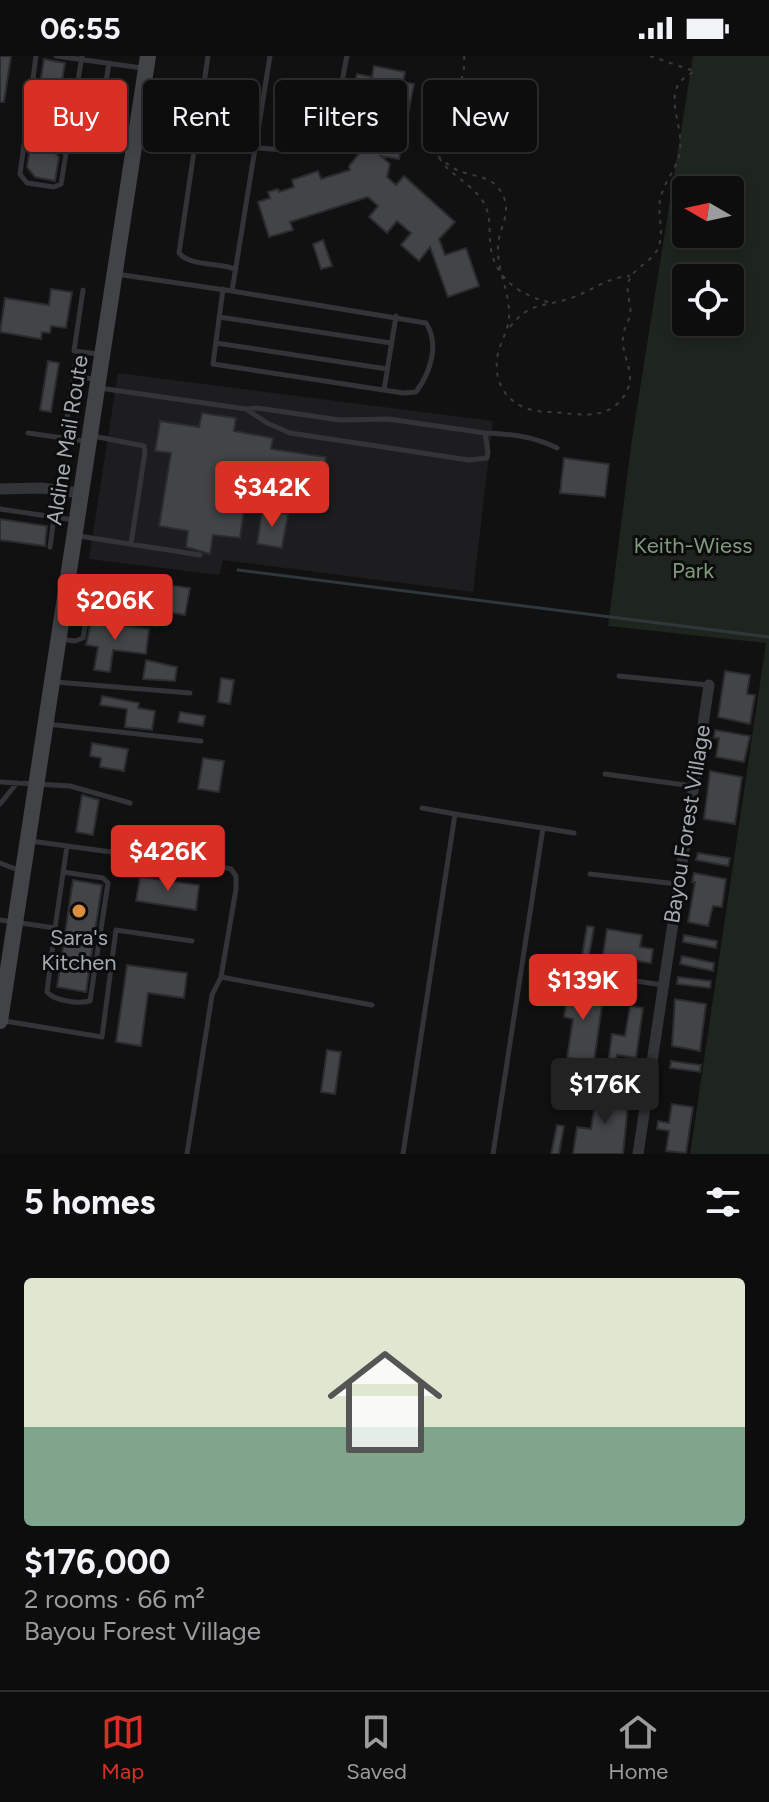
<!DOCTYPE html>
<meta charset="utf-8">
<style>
:root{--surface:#0d0d0e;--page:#1b1b1c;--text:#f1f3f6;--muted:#9a9c9e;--line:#2d2d2e;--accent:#d93025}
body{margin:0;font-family:Figtree,sans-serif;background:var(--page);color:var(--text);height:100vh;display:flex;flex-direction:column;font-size:30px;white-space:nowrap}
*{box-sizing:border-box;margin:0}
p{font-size:26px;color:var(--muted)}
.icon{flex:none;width:44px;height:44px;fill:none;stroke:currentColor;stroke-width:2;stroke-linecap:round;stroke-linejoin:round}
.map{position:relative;height:1098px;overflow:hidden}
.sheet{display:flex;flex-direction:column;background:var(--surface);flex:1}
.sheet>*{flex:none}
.guide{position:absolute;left:24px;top:24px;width:722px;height:72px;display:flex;gap:16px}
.needle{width:52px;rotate:279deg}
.tools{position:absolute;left:672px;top:120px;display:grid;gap:16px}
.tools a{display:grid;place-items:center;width:72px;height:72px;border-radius:8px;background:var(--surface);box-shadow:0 4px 12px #0003,0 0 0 2px var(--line);font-size:40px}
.price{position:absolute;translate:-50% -68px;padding:0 18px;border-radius:8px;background:var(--accent);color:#fff;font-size:26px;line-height:52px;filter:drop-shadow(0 2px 4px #0008)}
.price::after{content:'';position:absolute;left:50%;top:48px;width:24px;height:18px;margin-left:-12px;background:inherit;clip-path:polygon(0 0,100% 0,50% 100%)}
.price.on{background:#222;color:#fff}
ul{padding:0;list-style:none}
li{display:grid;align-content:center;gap:16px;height:424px;padding:0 24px}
li span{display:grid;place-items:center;height:248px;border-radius:8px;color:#555}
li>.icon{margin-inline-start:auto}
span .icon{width:144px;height:144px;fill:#fffc;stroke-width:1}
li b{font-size:34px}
h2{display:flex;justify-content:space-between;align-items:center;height:96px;padding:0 24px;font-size:34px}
.tag{padding:0 28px;border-radius:8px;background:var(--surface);box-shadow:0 4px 12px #0003,0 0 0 2px var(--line);font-size:28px;line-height:72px}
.tag.on{background:var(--accent);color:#fff}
.status{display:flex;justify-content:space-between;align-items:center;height:56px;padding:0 40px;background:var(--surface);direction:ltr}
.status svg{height:22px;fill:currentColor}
.dock{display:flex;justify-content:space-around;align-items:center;height:112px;border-top:2px solid var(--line);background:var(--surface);font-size:22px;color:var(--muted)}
.dock a{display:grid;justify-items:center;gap:4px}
.dock .on{color:var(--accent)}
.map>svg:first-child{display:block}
.built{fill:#1d1d1f}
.green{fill:#1e241e;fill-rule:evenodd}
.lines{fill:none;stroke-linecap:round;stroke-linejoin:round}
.stream{stroke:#2e373b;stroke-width:3}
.building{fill:#434447;stroke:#2b2c2e;stroke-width:2}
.path{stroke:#393b3e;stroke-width:2;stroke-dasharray:4 6;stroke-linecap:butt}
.lane{stroke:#323437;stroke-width:5}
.street{stroke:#323437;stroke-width:11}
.secondary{stroke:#414346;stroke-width:16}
.poi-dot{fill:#db8e40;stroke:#0c0c0d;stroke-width:3}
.labels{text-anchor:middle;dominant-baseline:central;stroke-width:6;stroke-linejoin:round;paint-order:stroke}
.street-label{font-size:22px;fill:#a4aab1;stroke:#0c0c0d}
.park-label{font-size:22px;fill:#809a7d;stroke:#0c0c0d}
.poi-label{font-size:22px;fill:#a4aab1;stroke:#0c0c0d}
</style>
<div class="status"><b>06:55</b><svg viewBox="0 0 49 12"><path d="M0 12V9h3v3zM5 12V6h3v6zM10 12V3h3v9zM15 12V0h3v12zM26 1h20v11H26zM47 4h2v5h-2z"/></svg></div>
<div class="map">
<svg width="769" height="1098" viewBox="0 0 769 1098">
<rect width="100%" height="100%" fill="#111112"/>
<!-- built -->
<path class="built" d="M118,317L493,365L473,536L223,504L219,519L89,503Z"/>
<!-- green -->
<path class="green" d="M693,0H769V1098H690L766,587L608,570L632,383ZM686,134H730V178H686ZM686,222H730V266H686Z"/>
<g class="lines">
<!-- stream -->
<path class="stream" d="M238,514L769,581"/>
</g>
<!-- building -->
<path class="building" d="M0,0H11L4,46H0Z
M44,3L65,7L51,93L59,101L55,125L35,121L27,111Z
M374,10L405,16L403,26L414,28L399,103L381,100L390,108L387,121L396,129L404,120L455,166L439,183L445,199L466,192L479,230L448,241L430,191L419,205L401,189L411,177L397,165L387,177L369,161L378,150L368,141L290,166L293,174L269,181L258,146L270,142L268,136L278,133L279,136L294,131L292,124L318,115L321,123L350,114L349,110L363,93L344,89L349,63L364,66L367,49L351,46L357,18L372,21Z
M323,184L332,210L321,213L313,188Z
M51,233L72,236L66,272L51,270L50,277L42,276L41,283L0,276L5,242L49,249Z
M48,305L59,307L51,356L40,354Z
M202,357L236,362L234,375L273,382L271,393L326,401L322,428L267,420L264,442L246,439L240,482L213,479L210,498L186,491L188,475L159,470L171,397L155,395L160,365L199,371Z
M564,402L609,408L605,441L560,437Z
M262,454L288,458L282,492L257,488Z
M0,463L47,470L45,490L0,484Z
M117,521L190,532L185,559L160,555L162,540L135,536L134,544L114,541Z
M91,566L149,573L146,598L113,594L110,616L94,614L98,591L86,589Z
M146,604L177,611L175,625L143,623Z
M725,615L750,619L747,638L755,639L750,668L718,661Z
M221,622L234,624L230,648L218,646Z
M102,640L139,647L138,652L155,655L152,674L125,671L127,653L100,649Z
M180,656L205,660L203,670L178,666Z
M715,674L750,680L744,706L716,701L719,682H714Z
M92,687L128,693L124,715L100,711L101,702L90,700Z
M203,702L224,705L219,736L198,733Z
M710,715L742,721L735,768L704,763Z
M82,739L99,744L93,779L76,776Z
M698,797L730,802L728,810L696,804Z
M694,817L726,823L722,851L713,850L708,870L688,866L695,826H692Z
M140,821L199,829L196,854L136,845Z
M73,824L102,829L86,936L57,931Z
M587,870L594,871L587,912H580Z
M607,873L642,879L640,891L653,893L651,907L630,904V910L602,905Z
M684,879L717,885L716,892L683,886Z
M682,900L714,907L713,915L680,908Z
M127,909L187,917L184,942L148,937L141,990L116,986Z
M678,921L711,925L710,932L677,928Z
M570,928L600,934L597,948L602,949L594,1006L567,1002L573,963L564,961Z
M675,943L706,948L700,995L672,990Z
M630,950L643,952L636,1002L617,999L616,1008H608L612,978L625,980Z
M327,994L341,996L335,1038L321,1036Z
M671,1005L701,1009L700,1016L670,1012Z
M597,1035L629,1038L623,1098H573L577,1071L591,1073Z
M672,1048L693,1051L686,1097L666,1095L669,1075L657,1073L658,1065L669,1067Z
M557,1069L564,1070L559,1098H551Z"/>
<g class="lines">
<!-- path -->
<path class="path" d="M464,0C468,39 432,51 434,84C435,114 467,122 482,144C491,157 489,170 490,185C492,219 516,238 548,246
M650,0L694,15
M438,100C444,105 450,111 457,114C475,122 492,118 503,139C512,159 498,172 498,192C497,214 509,234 509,257C510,272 502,282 498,297C491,331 512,355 547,356C572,356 601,367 621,344C641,320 621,304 623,281C623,273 629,266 630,258C632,248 626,239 628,228C631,212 652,207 658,192C665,176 657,160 660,144C663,128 675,115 679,100C687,67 655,32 696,15
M510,271C530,245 545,251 571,242C592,235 607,221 630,220"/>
<!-- lane -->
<path class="lane" d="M36,0L20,118L27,127L54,131L61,128L67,91
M56,0L142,12
M82,0L67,91L91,95L96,89L129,94
M208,0L179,197C191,211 218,206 235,213
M196,84C215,86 233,89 252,91C291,96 319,98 334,55C341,38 343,18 347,0
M96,89L109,7
M116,218L232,235L270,0
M223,233L213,308L403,337L416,336C430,317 440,289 426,267L232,235
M83,234L74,295L98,298
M219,261L391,287
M216,287L387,313
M73,321L96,323
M99,332L246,353
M384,334L396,260
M257,352L340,364L388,363L485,377L488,396L487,402L469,404L290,377L267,367L246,353Z
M28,377L84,385
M485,377C511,378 533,380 557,392
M93,380L144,390L145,396L131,488
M64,382L75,309
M0,453L74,464
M79,480L200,499
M50,491L54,461
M67,557L157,568
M60,583L75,585L83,582L87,559
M619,620L708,629
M55,626L190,637
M47,668L201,685
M605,718L692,730
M0,726L70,730L130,747
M0,748L17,727
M422,752L455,758
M543,772L574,777
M67,790L222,811L231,813L236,820V833L221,921L212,939L187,1098
M0,807L21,815
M590,818L677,828
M0,864L55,872L67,790L31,785
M55,872L47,936C55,945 78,948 90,945L108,827L103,822L63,816
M581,917L663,929
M221,921L372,949
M5,965L102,981L116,874L192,885
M569,1017L647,1027
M403,1098L455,758L543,772L493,1098"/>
<!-- street -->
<path class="street" d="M0,433L41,432L81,437
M638,1098L709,629"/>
<!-- secondary -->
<path class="secondary" d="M0,965L148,0"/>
</g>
<!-- markers -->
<circle class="poi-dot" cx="79" cy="855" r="8"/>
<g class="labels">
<!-- street labels -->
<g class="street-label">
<text transform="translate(67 384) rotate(-81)">Aldine Mail Route</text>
<text transform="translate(687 768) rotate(-81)">Bayou Forest Village</text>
</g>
<!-- park labels -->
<g class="park-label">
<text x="693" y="489">Keith-Wiess<tspan x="693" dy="25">Park</tspan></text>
</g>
<!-- poi labels -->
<g class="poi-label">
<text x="79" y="881">Sara's<tspan x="79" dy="25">Kitchen</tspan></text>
</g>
</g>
</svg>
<div class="tools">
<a><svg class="needle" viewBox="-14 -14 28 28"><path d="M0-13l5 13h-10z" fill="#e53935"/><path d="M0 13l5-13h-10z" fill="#9a9c9e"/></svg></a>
<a><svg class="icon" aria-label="locate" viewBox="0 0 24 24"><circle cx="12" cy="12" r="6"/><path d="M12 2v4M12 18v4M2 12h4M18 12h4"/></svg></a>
</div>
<b class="price" style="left:272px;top:473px">$342K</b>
<b class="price" style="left:115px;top:586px">$206K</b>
<b class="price" style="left:168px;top:837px">$426K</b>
<b class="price" style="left:583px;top:966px">$139K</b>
<b class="price on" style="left:605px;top:1070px">$176K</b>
<div class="guide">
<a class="tag on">Buy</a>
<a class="tag">Rent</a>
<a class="tag">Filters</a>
<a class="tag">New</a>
</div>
</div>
<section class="sheet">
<h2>5 homes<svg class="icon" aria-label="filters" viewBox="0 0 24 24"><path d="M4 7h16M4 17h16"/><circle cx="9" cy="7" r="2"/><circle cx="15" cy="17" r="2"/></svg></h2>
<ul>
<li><span style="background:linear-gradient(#dfe7d0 60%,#7fa58c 0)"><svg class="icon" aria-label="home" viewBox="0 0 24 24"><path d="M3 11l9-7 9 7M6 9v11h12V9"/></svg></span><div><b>$176,000</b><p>2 rooms · 66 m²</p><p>Bayou Forest Village</p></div></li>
</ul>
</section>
<nav class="dock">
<a class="on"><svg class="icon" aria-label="map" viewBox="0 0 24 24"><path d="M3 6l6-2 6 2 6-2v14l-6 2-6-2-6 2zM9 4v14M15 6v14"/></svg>Map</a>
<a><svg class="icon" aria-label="saved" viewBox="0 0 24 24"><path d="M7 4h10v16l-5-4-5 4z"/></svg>Saved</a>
<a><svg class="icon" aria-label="home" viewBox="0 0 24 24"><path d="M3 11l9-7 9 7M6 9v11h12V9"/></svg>Home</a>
</nav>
